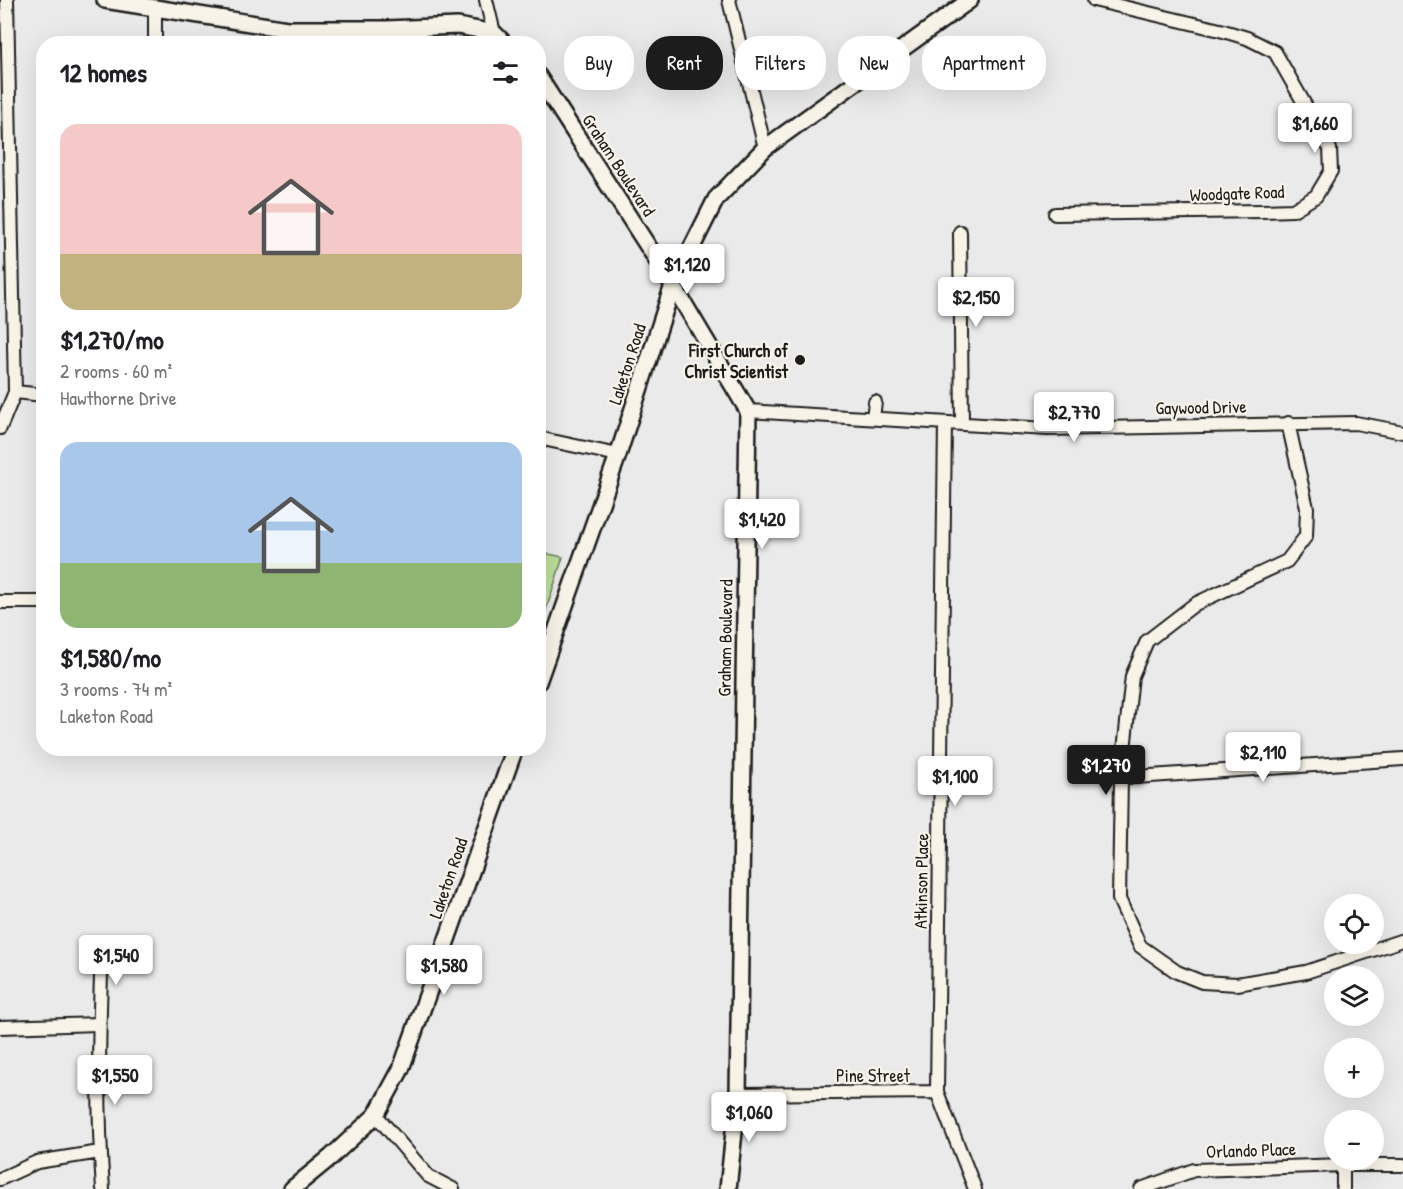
<!DOCTYPE html>
<meta charset="utf-8">
<style>
:root{--surface:#fff;--page:#f2f2f2;--text:#202124;--muted:#757577;--accent:#1c1c1c}
body{margin:0;font-family:"Patrick Hand",sans-serif;background:var(--page);color:var(--text);height:100vh;display:flex;flex-direction:column;font-size:22px;white-space:nowrap}
*{box-sizing:border-box;margin:0}
p{font-size:20px;color:var(--muted)}
.icon{flex:none;width:33px;height:33px;fill:none;stroke:currentColor;stroke-width:2;stroke-linecap:round;stroke-linejoin:round}
.map{position:relative;flex:1;overflow:hidden}
.sheet{position:absolute;left:36px;top:36px;width:510px;height:720px;display:flex;flex-direction:column;background:var(--surface);border-radius:24px;box-shadow:0 6px 24px #0002}
.sheet>*{flex:none}
.banner{position:absolute;left:564px;top:36px;width:570px;height:54px;display:flex;gap:12px}
.tools{position:absolute;left:1324px;top:894px;display:grid;gap:12px}
.tools a{display:grid;place-items:center;width:60px;height:60px;border-radius:50%;background:var(--surface);box-shadow:0 6px 24px #0002;font-size:30px}
.price{position:absolute;translate:-50% -51px;padding:0 14px;border-radius:6px;background:#fff;color:#222;font-size:20px;line-height:39px;filter:drop-shadow(0 2px 3px #0008)}
.price::after{content:'';position:absolute;left:50%;top:36px;width:18px;height:14px;margin-left:-9px;background:inherit;clip-path:polygon(0 0,100% 0,50% 100%)}
.price.on{background:var(--accent);color:#fff}
ul{padding:0;list-style:none}
li{display:grid;align-content:center;gap:12px;height:318px;padding:0 24px}
li span{display:grid;place-items:center;height:186px;border-radius:18px;color:#555}
li>.icon{margin-inline-start:auto}
span .icon{width:108px;height:108px;fill:#fffc;stroke-width:1}
li b{font-size:26px}
h2{display:flex;justify-content:space-between;align-items:center;height:72px;padding:0 24px;font-size:26px}
.chip{padding:0 21px;border-radius:24px;background:var(--surface);box-shadow:0 6px 24px #0002;font-size:21px;line-height:54px}
.chip.on{background:var(--accent);color:#fff}
.map>svg:first-child{display:block}
.green{fill:#bbde99;stroke:#6c7d5a;stroke-width:1.5}
.lines{fill:none;stroke-linecap:round;stroke-linejoin:round}
.minor-casing{stroke:#1c1c1c;stroke-width:16}
.tertiary-casing{stroke:#1c1c1c;stroke-width:20}
.minor{stroke:#f7f3e8;stroke-width:12}
.tertiary{stroke:#f7f3e8;stroke-width:15}
.poi-dot{fill:#1c1c1c;stroke:#f7f3e8;stroke-width:2}
.labels{text-anchor:middle;dominant-baseline:central;stroke-width:4.5;stroke-linejoin:round;paint-order:stroke}
.street-label{font-size:18px;fill:#1c1c1c;stroke:#f7f3e8}
.poi-label{font-size:18px;font-weight:bold;fill:#1c1c1c;stroke:#f7f3e8;text-anchor:end}
</style>
<div class="map">
<svg width="1403" height="1189" viewBox="0 0 1403 1189">
<rect width="100%" height="100%" fill="#ebeaeb"/>
<filter id="ink" filterUnits="userSpaceOnUse"><feTurbulence type="fractalNoise" baseFrequency=".0167" numOctaves="2"/><feDisplacementMap in="SourceGraphic" scale="12" xChannelSelector="R" yChannelSelector="G"/><feConvolveMatrix kernelMatrix="1 2 1 2 8 2 1 2 1" color-interpolation-filters="sRGB"/></filter>
<g filter="url(#ink)">
<!-- green -->
<path class="green" d="M539,552L563,557L539,632L538,552Z"/>
<g class="lines">
<defs>
<path id="minor" d="M486,0L494,33
M729,0L765,148
M155,9V44
M386,29L387,44
M1055,214L1262,211L1293,210L1316,196L1331,171L1330,149L1275,52L1247,38L1220,30L1094,0
M960,232L962,424
M15,392L44,395
M748,411L1048,429L1356,423L1403,432
M873,418L875,402
M945,423L937,1092L975,1189
M1288,423L1307,508L1306,536L1287,561L1195,604L1147,641L1132,676L1121,778L1119,899L1140,946L1177,972L1202,982L1237,984L1306,972L1403,940
M0,428L15,392L7,0
M538,438L618,455
M0,602H44
M1121,778L1403,759
M102,947C99,1027 97,1108 103,1189
M0,1027L99,1024
M738,1094L937,1092
M376,1115L428,1176L453,1189
M1343,1165V1189
M0,1179L37,1162L100,1152
M1141,1189L1194,1170L1343,1165H1403"/>
<path id="tertiary" d="M105,0L287,29H386L458,26L494,33L505,44
M538,76L673,285L748,411L738,1094L728,1189
M538,682L618,455L673,285L716,199L765,148L970,0
M292,1189L331,1157L376,1115L401,1069L515,748"/>
</defs>
<!-- minor casing -->
<use href="#minor" class="minor-casing"/>
<!-- tertiary casing -->
<use href="#tertiary" class="tertiary-casing"/>
<!-- minor -->
<use href="#minor" class="minor"/>
<!-- tertiary -->
<use href="#tertiary" class="tertiary"/>
</g>
</g>
<!-- markers -->
<circle class="poi-dot" cx="800" cy="360" r="6"/>
<g class="labels">
<!-- street labels -->
<g class="street-label">
<text transform="translate(619 165) rotate(57)">Graham Boulevard</text>
<text transform="translate(1237 193) rotate(-2)">Woodgate Road</text>
<text transform="translate(627 364) rotate(-72)">Laketon Road</text>
<text transform="translate(1201 407) rotate(-1)">Gaywood Drive</text>
<text transform="translate(725 638) rotate(-89)">Graham Boulevard</text>
<text transform="translate(448 878) rotate(-71)">Laketon Road</text>
<text transform="translate(921 881) rotate(-89)">Atkinson Place</text>
<text x="873" y="1075">Pine Street</text>
<text transform="translate(1251 1150) rotate(-2)">Orlando Place</text>
</g>
<!-- poi labels -->
<g class="poi-label">
<text x="788" y="350">First Church of<tspan x="788" dy="21">Christ Scientist</tspan></text>
</g>
</g>
</svg>
<div class="tools">
<a><svg class="icon" aria-label="locate" viewBox="0 0 24 24"><circle cx="12" cy="12" r="6"/><path d="M12 2v4M12 18v4M2 12h4M18 12h4"/></svg></a>
<a><svg class="icon" aria-label="layers" viewBox="0 0 24 24"><path d="M12 4l9 5-9 5-9-5zM3 14l9 5 9-5"/></svg></a>
<a>+</a>
<a>−</a>
</div>
<b class="price" style="left:1315px;top:154px">$1,660</b>
<b class="price" style="left:687px;top:295px">$1,120</b>
<b class="price" style="left:976px;top:328px">$2,150</b>
<b class="price" style="left:1074px;top:443px">$2,770</b>
<b class="price" style="left:762px;top:550px">$1,420</b>
<b class="price" style="left:1263px;top:783px">$2,110</b>
<b class="price on" style="left:1106px;top:796px">$1,270</b>
<b class="price" style="left:955px;top:807px">$1,100</b>
<b class="price" style="left:116px;top:986px">$1,540</b>
<b class="price" style="left:444px;top:996px">$1,580</b>
<b class="price" style="left:115px;top:1106px">$1,550</b>
<b class="price" style="left:749px;top:1143px">$1,060</b>
<div class="banner">
<a class="chip">Buy</a>
<a class="chip on">Rent</a>
<a class="chip">Filters</a>
<a class="chip">New</a>
<a class="chip">Apartment</a>
</div>
<section class="sheet">
<h2>12 homes<svg class="icon" aria-label="filters" viewBox="0 0 24 24"><path d="M4 7h16M4 17h16"/><circle cx="9" cy="7" r="2"/><circle cx="15" cy="17" r="2"/></svg></h2>
<ul>
<li><span style="background:linear-gradient(#f6c9c9 70%,#c2b280 0)"><svg class="icon" aria-label="home" viewBox="0 0 24 24"><path d="M3 11l9-7 9 7M6 9v11h12V9"/></svg></span><div><b>$1,270/mo</b><p>2 rooms · 60 m²</p><p>Hawthorne Drive</p></div></li>
<li><span style="background:linear-gradient(#a9c7e8 65%,#8fb573 0)"><svg class="icon" aria-label="home" viewBox="0 0 24 24"><path d="M3 11l9-7 9 7M6 9v11h12V9"/></svg></span><div><b>$1,580/mo</b><p>3 rooms · 74 m²</p><p>Laketon Road</p></div></li>
</ul>
</section>
</div>
